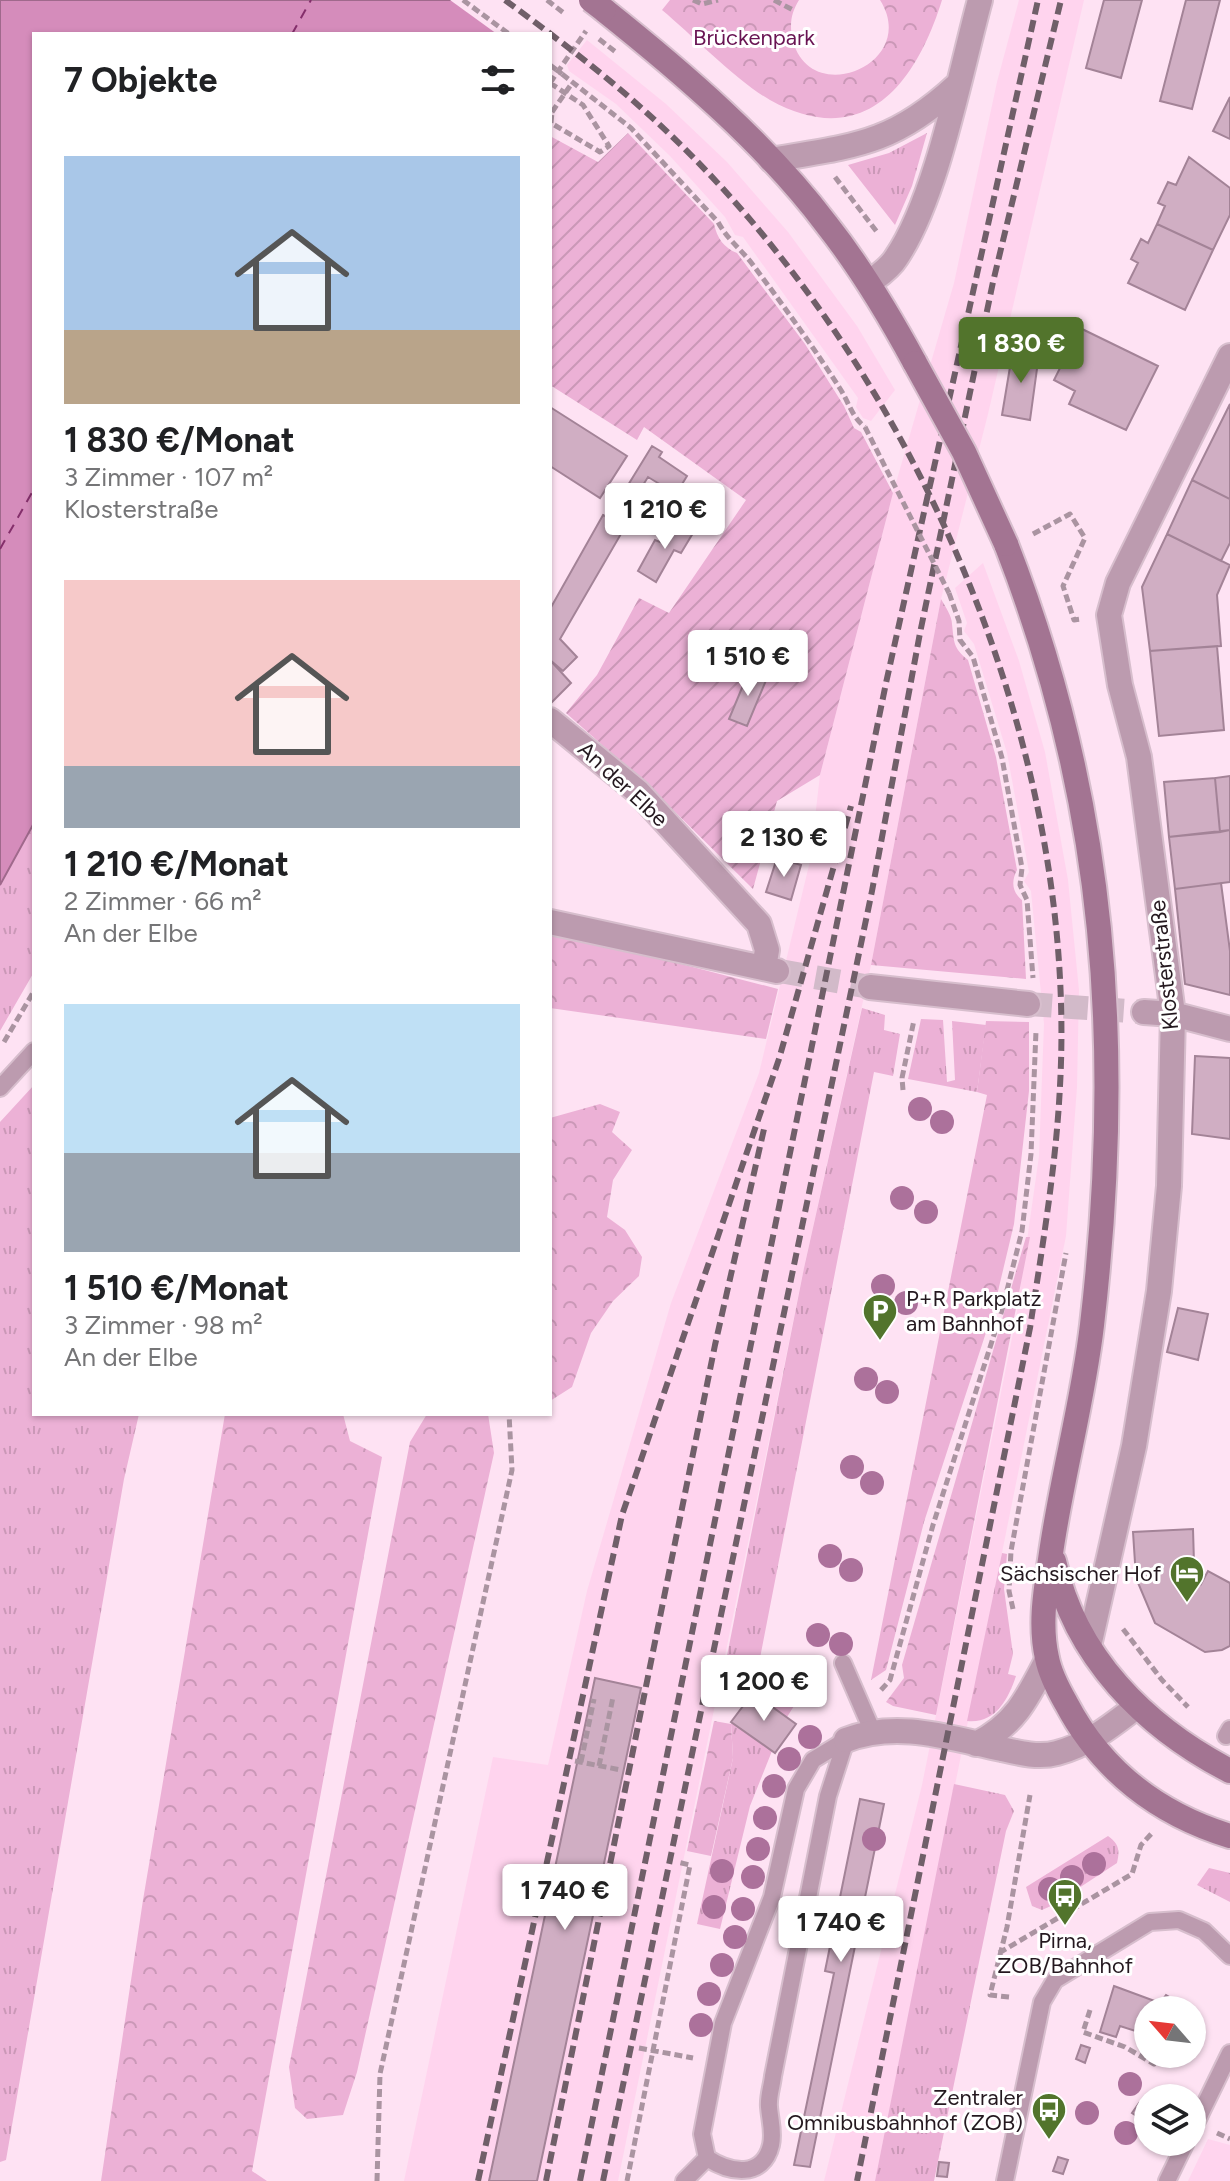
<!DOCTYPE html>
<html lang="de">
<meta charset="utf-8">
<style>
:root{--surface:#fff;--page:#f6f6f6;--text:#202124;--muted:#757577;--accent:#52742c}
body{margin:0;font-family:Figtree,sans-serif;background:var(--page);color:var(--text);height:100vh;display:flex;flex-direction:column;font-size:30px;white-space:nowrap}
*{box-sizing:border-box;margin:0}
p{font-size:26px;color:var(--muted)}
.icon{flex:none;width:44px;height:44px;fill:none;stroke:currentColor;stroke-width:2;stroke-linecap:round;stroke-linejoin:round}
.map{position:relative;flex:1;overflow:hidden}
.panel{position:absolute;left:32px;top:32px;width:520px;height:1384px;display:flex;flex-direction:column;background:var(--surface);border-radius:0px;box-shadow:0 2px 6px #0004}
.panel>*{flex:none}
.needle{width:52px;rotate:298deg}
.tools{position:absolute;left:1134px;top:1996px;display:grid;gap:16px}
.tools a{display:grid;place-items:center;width:72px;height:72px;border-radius:50%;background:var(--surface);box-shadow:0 2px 6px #0004;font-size:40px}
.price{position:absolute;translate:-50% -68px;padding:0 18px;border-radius:8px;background:#fff;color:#222;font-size:26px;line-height:52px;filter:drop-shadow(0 2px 4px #0008)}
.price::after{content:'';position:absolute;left:50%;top:48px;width:24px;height:18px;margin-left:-12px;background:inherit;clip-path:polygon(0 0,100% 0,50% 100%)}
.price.on{background:var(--accent);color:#fff}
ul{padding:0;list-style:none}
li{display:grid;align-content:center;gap:16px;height:424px;padding:0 32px}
li span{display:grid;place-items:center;height:248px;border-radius:0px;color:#555}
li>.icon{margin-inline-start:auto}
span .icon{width:144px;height:144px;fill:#fffc;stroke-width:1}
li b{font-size:34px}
h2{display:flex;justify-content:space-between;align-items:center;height:96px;padding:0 32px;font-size:34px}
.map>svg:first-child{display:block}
.built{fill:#ffd4ee}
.grass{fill:url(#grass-tufts)}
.forest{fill:url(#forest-crowns)}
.garden{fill:url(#garden-furrows)}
.water{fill:#d58cbb;stroke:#a0698c;stroke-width:2}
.pier{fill:#fee2f3}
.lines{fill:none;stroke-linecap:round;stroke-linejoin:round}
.ferry{stroke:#842f6b;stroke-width:2;stroke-dasharray:10 8;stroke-linecap:butt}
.building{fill:#d0aec3;stroke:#a38397;stroke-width:2}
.street-tunnel{stroke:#d2bac9;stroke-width:24;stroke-dasharray:24 12;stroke-linecap:butt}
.lane-casing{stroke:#d7becd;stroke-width:20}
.street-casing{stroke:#d7becd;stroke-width:28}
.secondary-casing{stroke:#d7becd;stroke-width:28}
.path{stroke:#aa94a1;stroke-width:5;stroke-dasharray:8 4;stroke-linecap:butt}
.lane{stroke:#bc9baf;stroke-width:16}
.street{stroke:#bc9baf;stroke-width:24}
.secondary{stroke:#a37492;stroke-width:24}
.rail{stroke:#705f69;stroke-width:6;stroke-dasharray:12 6;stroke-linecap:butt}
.secondary-bridge-casing{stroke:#d7becd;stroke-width:28;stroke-linecap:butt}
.path-bridge{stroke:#aa94a1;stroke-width:5;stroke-dasharray:8 4;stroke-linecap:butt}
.secondary-bridge{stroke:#a37492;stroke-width:24}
.tree{fill:#ac719b}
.labels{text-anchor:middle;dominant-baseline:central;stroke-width:6;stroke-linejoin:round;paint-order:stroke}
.park-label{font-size:22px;fill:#691453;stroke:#fff}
.street-label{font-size:22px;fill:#24181f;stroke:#fff}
.poi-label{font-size:22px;fill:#24181f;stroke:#fff;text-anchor:end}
</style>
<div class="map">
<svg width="1230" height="2181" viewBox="0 0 1230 2181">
<defs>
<pattern id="grass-tufts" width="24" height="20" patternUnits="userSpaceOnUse" patternTransform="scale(2)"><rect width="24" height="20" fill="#ecb1d6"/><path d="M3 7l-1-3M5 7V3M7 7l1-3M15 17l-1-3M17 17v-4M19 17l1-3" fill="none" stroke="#ca98b7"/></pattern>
<pattern id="forest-crowns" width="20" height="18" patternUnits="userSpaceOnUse" patternTransform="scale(2)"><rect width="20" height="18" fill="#ecb1d6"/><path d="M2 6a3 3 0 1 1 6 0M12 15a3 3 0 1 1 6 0" fill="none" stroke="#ca98b7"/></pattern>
<pattern id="garden-furrows" width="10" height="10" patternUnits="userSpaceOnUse" patternTransform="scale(2)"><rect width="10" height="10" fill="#ecb1d6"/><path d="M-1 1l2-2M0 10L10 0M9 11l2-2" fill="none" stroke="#ca98b7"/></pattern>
</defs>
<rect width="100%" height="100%" fill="#fee2f3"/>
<!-- built -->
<path class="built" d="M1019,0H1084L988,414L941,599L871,965L804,1268L618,2181H404L493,1757L548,1765L587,1591L671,1303L759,1073L810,861L820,775L893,493L954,283L997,82Z
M587,40L666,104L727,162L788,232L857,326L895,390L871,421L863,418L856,407L858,398L743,237L735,235L725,217L670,156L616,104L569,71L567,65Z
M983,563L1019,661L1045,752L1068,880L1079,990L1077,1087L1066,1236L875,2181H824L922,1785L1016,1318L1039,1156L1044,1024L1031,891L1024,881L1029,872L1007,753L974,644L964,631L967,623L955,588Z
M1208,2139L1230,2145V2181H1188Z"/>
<!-- grass -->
<path class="grass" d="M927,133L912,186L895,225L848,165L889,153Z
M34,823V972L0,1031V885Z
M862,1008L885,1015L884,1030L900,1034L893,1076L874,1072L760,1658L794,1665L799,1698L787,1717L753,1693L721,1686L804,1268Z
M921,1019L943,1020L947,1082L955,1080L952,1021L986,1025L977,1092L908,1079Z
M34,1085V1414H139L124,1479L6,2160L0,2162V1122Z
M1002,1553L1007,1554L1004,1589L1013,1654L1008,1674L1016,1676C1008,1700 995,1724 967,1721Z
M731,1722L772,1751L750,1806L720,1929L697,1924L733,1758Z
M954,1784L1005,1795L1014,1811L1006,1831L934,2181H875Z
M1108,1836C1119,1844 1120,1850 1117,1863L1053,1905L1042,1910L1032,1906L1026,1887Z
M1209,1868L1230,1873V1902L1197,1885Z"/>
<!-- forest -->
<path class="forest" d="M670,0H799C791,13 789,25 793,41C811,109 920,63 880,0H942C916,84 864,152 770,100C738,82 692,35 662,10Z
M941,599C945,606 952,616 952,624C954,642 953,648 968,660L996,757L1017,870C1011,881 1012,892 1022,900L1026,979L871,965Z
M550,930L778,989L766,1039L550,1008Z
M986,1021L1029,1022V1091L1014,1224L994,1308L924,1522L886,1670L871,1680L987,1095L977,1092Z
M600,1104L620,1112L612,1132L632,1150L613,1180L607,1217L625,1230L642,1257L639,1276L613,1301L591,1333L572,1387L550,1401V1118Z
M1026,1237H1030L936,1715L893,1706L886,1702L904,1678L902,1665Z
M225,1414H343L350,1441L382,1457L252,2171L267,2181H101L143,1900Z
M427,1414H488L494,1453L357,2072L343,2115L307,2119L295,2108L289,2067L410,1442Z
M714,1721L731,1724L733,1758L711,1856L687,1851Z"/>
<!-- garden -->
<path class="garden" d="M628,133L714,224C717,238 724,248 737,253L805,344L844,406L854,428L861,432L893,493L820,775L777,801L753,889L651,788L566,713L597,675L639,598L669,613L746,500L644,427L637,440L550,385V136L598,162Z"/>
<!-- water -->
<path class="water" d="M0,0H559L537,34H34V823L0,885Z"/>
<!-- pier -->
<path class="pier" d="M450,0H563L541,34H497Z"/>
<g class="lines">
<!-- ferry -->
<path class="ferry" d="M292,34L311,0
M0,549L34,489"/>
</g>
<!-- building -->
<path class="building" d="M1104,0H1142L1121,78L1086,68Z
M1186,0H1220L1192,109L1160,101Z
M1230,97V139L1213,131Z
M1189,157L1230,188V215L1213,250L1157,224L1165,206L1158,203L1168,182L1176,185Z
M1157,224L1213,250L1185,310L1128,283L1138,263L1131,259L1141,239L1148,243Z
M1080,328L1158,366L1126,430L1069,404L1075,391L1054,380Z
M1013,349L1039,354L1030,420L1002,415Z
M1230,404V499L1192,480Z
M550,407L627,456L600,498L550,466Z
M652,446L662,452L659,457L687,476L676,494L648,477L625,514L614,508Z
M1192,480L1230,499V543L1221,561L1167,534Z
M603,515L625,527L560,639L577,657L563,671L550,660V609Z
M672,521L693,533L681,553L674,550L656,582L638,571L655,540L660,542Z
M1167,534L1230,565L1217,595L1221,646L1150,651L1142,587Z
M1217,646L1224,730L1159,736L1150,651Z
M550,660L571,683L551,703L550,702Z
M749,671L767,678L747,726L729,719Z
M1230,776V830L1220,832L1215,778Z
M1215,778L1220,832L1169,837L1164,782Z
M1230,830V882L1175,889L1169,837Z
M777,858L801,865L791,900L766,892Z
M1221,883L1230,951V995L1185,984L1175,889Z
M1195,1056L1230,1058V1139L1192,1134Z
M1178,1308L1208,1314L1198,1360L1167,1352Z
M1193,1529L1194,1563L1201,1584L1208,1571L1230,1583V1646L1222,1650L1205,1652L1155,1623L1136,1578L1133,1532Z
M595,1678L641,1688L537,2181H489Z
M753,1693L796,1724L775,1753L731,1722Z
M860,1799L884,1804L810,2167L794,2165L834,1973L825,1971Z
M1114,1986L1160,2003L1166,1995L1181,2004L1178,2010H1148V2040L1142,2033L1120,2026L1116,2037L1100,2032Z
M1081,2045L1090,2048L1085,2063L1076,2059Z
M1139,2103L1147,2108L1141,2119L1132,2113Z
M1058,2157L1068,2160L1063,2174L1053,2171Z
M939,2162L949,2163L947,2177L937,2176Z"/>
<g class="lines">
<!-- street-tunnel -->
<path class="street-tunnel" d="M780,971L870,987
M1028,1004L1144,1012"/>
<defs>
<path id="lane" d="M0,1088L34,1051
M843,1663L872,1730
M1226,1736L1230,1729
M846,1740L828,1796L773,2076C772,2086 768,2097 769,2107C770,2120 774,2132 771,2145C763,2179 730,2173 707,2158L702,2134L723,2023L772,1897L796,1789L813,1760Z
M1192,2131L1230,2053
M684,2181L707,2158
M1005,2181L1042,2002L1055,1980L1150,1922L1179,1920L1204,1931L1230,1956
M1167,2181L1186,2142"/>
<path id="street" d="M771,160C853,146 892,145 956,86
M869,283C878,276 890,268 896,258C937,198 960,73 980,0
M550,720L638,792L759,924L767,950L764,968
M550,922L777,971
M870,987L1028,1004
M1144,1012L1173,1014L1230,1029
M1089,1646L1134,1446L1159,1291L1169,1186L1173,1014L1139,757L1120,685L1109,615L1118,583L1230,356
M846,1740C898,1720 949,1738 1002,1749C1019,1753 1039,1758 1057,1753C1088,1745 1111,1726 1136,1707
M976,1744C1015,1725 1028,1697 1047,1660"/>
<path id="secondary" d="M604,10C683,73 766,144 827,225C861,268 889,315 915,363
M1006,544C1107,803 1124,1050 1092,1325C1083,1402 1062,1476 1051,1553C1046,1588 1039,1623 1047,1658C1050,1674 1058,1689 1066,1703C1101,1770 1158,1814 1230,1836
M1054,1561C1075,1657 1145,1727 1230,1771"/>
</defs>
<!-- lane casing -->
<use href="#lane" class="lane-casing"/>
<!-- street casing -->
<use href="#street" class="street-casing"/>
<!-- secondary casing -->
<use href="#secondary" class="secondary-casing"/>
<!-- path -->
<path class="path" d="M463,0L509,34
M693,0L702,4L718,0
M774,0L793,10
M562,74L631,128L718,222C727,239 741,249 753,265C783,305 812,345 839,387C849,402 851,416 865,427
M550,83L583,105L609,146L600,152L551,123L552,112
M550,83L586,31
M835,177L877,232
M1033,534L1070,514L1085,538L1063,586L1074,620L1081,619
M949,593L959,621L960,640L973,657L1002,758L1022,868L1020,885L1027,900L1033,978
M4,1042L34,991
M903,1090L902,1078L914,1020
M1013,1609L1009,1591L1011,1551L1066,1253
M1123,1629L1162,1680L1188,1707
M881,1690L890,1680L933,1525L1002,1310L1022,1231L1031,1154L1036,1031
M575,1761L621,1770
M581,1762L594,1699
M599,1766L613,1697
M999,1953L1132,1874L1141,1845L1153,1832
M1009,1997L990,1995L1007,1927L1030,1795
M1090,2010L1083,2032L1125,2047L1154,2064L1161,2054
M1192,2029L1204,2034
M639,2048L693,2058
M1217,2133L1230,2139
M377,2181L380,2074L512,1470L509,1414
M627,2181L690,1865L677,1862"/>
<!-- lane -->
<use href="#lane" class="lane"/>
<!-- street -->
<use href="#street" class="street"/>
<!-- secondary -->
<use href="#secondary" class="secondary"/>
<!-- rail -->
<path class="rail" d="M505,0C558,39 611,79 659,124C910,358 1079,741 1060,1086C1056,1167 1042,1248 1030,1328L857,2181
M478,2181L622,1515L779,1059L851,806
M546,2181L715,1345L764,1129
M580,2181L886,683L1038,0
M603,2181L872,891L920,633L993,282L1061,0"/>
<defs>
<path id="secondary-bridge" d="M591,0L604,10
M915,363L964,452L1006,544"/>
</defs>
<!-- secondary-bridge casing -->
<use href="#secondary-bridge" class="secondary-bridge-casing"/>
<!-- path-bridge -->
<path class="path-bridge" d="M547,0L565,14
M599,39L617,53
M550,65L562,74
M552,112L570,86
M865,427L949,593"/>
<!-- secondary-bridge -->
<use href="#secondary-bridge" class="secondary-bridge"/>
</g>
<!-- trees -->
<g class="tree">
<circle cx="920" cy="1109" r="12"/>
<circle cx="942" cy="1122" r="12"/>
<circle cx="902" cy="1198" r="12"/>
<circle cx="926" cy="1212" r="12"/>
<circle cx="883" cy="1286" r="12"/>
<circle cx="906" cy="1303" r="12"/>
<circle cx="866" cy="1379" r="12"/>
<circle cx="887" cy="1392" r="12"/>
<circle cx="852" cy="1467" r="12"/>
<circle cx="872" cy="1483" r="12"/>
<circle cx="830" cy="1556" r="12"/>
<circle cx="851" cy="1570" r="12"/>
<circle cx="818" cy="1635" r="12"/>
<circle cx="841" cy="1644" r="12"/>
<circle cx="810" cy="1737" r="12"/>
<circle cx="789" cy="1759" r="12"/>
<circle cx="774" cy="1786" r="12"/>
<circle cx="765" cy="1818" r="12"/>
<circle cx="874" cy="1839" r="12"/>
<circle cx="758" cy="1849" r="12"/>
<circle cx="1094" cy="1864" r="12"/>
<circle cx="722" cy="1871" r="12"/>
<circle cx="753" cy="1877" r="12"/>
<circle cx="1072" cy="1877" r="12"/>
<circle cx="1050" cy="1889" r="12"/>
<circle cx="714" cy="1907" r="12"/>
<circle cx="743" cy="1909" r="12"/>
<circle cx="735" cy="1937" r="12"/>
<circle cx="722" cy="1965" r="12"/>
<circle cx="709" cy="1994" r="12"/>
<circle cx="701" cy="2025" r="12"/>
<circle cx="1130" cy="2084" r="12"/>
<circle cx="1087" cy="2113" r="12"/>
<circle cx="1126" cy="2133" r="12"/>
</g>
<!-- icons -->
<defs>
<symbol id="parking-pin" viewBox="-11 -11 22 30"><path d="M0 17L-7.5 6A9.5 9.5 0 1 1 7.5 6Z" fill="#52742c" stroke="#fff"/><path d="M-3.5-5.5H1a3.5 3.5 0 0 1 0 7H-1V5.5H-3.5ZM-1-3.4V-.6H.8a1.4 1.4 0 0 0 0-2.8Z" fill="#fff"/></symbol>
<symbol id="hotel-pin" viewBox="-11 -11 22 30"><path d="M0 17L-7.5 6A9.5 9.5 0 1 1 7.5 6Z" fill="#52742c" stroke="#fff"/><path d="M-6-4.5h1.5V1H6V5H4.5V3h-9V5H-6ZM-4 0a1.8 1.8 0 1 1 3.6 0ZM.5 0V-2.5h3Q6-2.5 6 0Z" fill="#fff"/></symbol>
<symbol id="bus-pin" viewBox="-11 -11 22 30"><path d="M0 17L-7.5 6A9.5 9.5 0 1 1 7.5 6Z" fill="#52742c" stroke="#fff"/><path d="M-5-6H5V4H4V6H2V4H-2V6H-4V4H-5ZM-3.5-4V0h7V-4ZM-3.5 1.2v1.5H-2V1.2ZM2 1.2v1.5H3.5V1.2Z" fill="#fff"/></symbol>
</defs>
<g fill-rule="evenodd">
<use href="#parking-pin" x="860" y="1291" width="40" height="54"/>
<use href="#hotel-pin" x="1167" y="1553" width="40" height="54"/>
<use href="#bus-pin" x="1045" y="1876" width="40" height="54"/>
<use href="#bus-pin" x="1029" y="2090" width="40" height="54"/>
</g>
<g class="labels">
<!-- park labels -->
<g class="park-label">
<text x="754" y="37">Brückenpark</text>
</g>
<!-- street labels -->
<g class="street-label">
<text transform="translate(623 784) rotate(43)">An der Elbe</text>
<text transform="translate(1164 965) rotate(-96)">Klosterstraße</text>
</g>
<!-- poi labels -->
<g class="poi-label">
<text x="906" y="1298" text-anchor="start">P+R Parkplatz<tspan x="906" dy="25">am Bahnhof</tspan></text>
<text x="1161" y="1573">Sächsischer Hof</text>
<text x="1065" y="1940" text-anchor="middle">Pirna,<tspan x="1065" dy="25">ZOB/Bahnhof</tspan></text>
<text x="1023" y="2097">Zentraler<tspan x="1023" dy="25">Omnibusbahnhof (ZOB)</tspan></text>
</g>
</g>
</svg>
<div class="tools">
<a><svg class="needle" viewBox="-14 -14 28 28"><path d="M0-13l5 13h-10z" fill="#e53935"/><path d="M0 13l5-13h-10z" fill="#757577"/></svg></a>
<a><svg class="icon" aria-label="layers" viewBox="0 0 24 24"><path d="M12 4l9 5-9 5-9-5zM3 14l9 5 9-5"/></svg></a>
</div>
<b class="price on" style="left:1021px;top:385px">1 830 €</b>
<b class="price" style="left:665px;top:551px">1 210 €</b>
<b class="price" style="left:748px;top:698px">1 510 €</b>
<b class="price" style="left:784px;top:879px">2 130 €</b>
<b class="price" style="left:764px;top:1723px">1 200 €</b>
<b class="price" style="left:565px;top:1932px">1 740 €</b>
<b class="price" style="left:841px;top:1964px">1 740 €</b>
<section class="panel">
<h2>7 Objekte<svg class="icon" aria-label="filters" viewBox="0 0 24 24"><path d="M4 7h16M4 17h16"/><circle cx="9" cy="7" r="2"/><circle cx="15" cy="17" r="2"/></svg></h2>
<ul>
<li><span style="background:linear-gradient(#a9c7e8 70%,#b9a48a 0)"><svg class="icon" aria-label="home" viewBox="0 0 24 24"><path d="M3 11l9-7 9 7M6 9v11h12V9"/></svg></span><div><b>1 830 €/Monat</b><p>3 Zimmer · 107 m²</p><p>Klosterstraße</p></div></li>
<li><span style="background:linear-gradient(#f6c9c9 75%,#9aa5b1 0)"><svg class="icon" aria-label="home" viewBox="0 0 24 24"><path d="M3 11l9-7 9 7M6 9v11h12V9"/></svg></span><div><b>1 210 €/Monat</b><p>2 Zimmer · 66 m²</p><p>An der Elbe</p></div></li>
<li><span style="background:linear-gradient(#bfe0f5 60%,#9aa5b1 0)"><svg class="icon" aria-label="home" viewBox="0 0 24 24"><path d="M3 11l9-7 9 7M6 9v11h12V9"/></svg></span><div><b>1 510 €/Monat</b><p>3 Zimmer · 98 m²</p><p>An der Elbe</p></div></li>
</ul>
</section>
</div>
